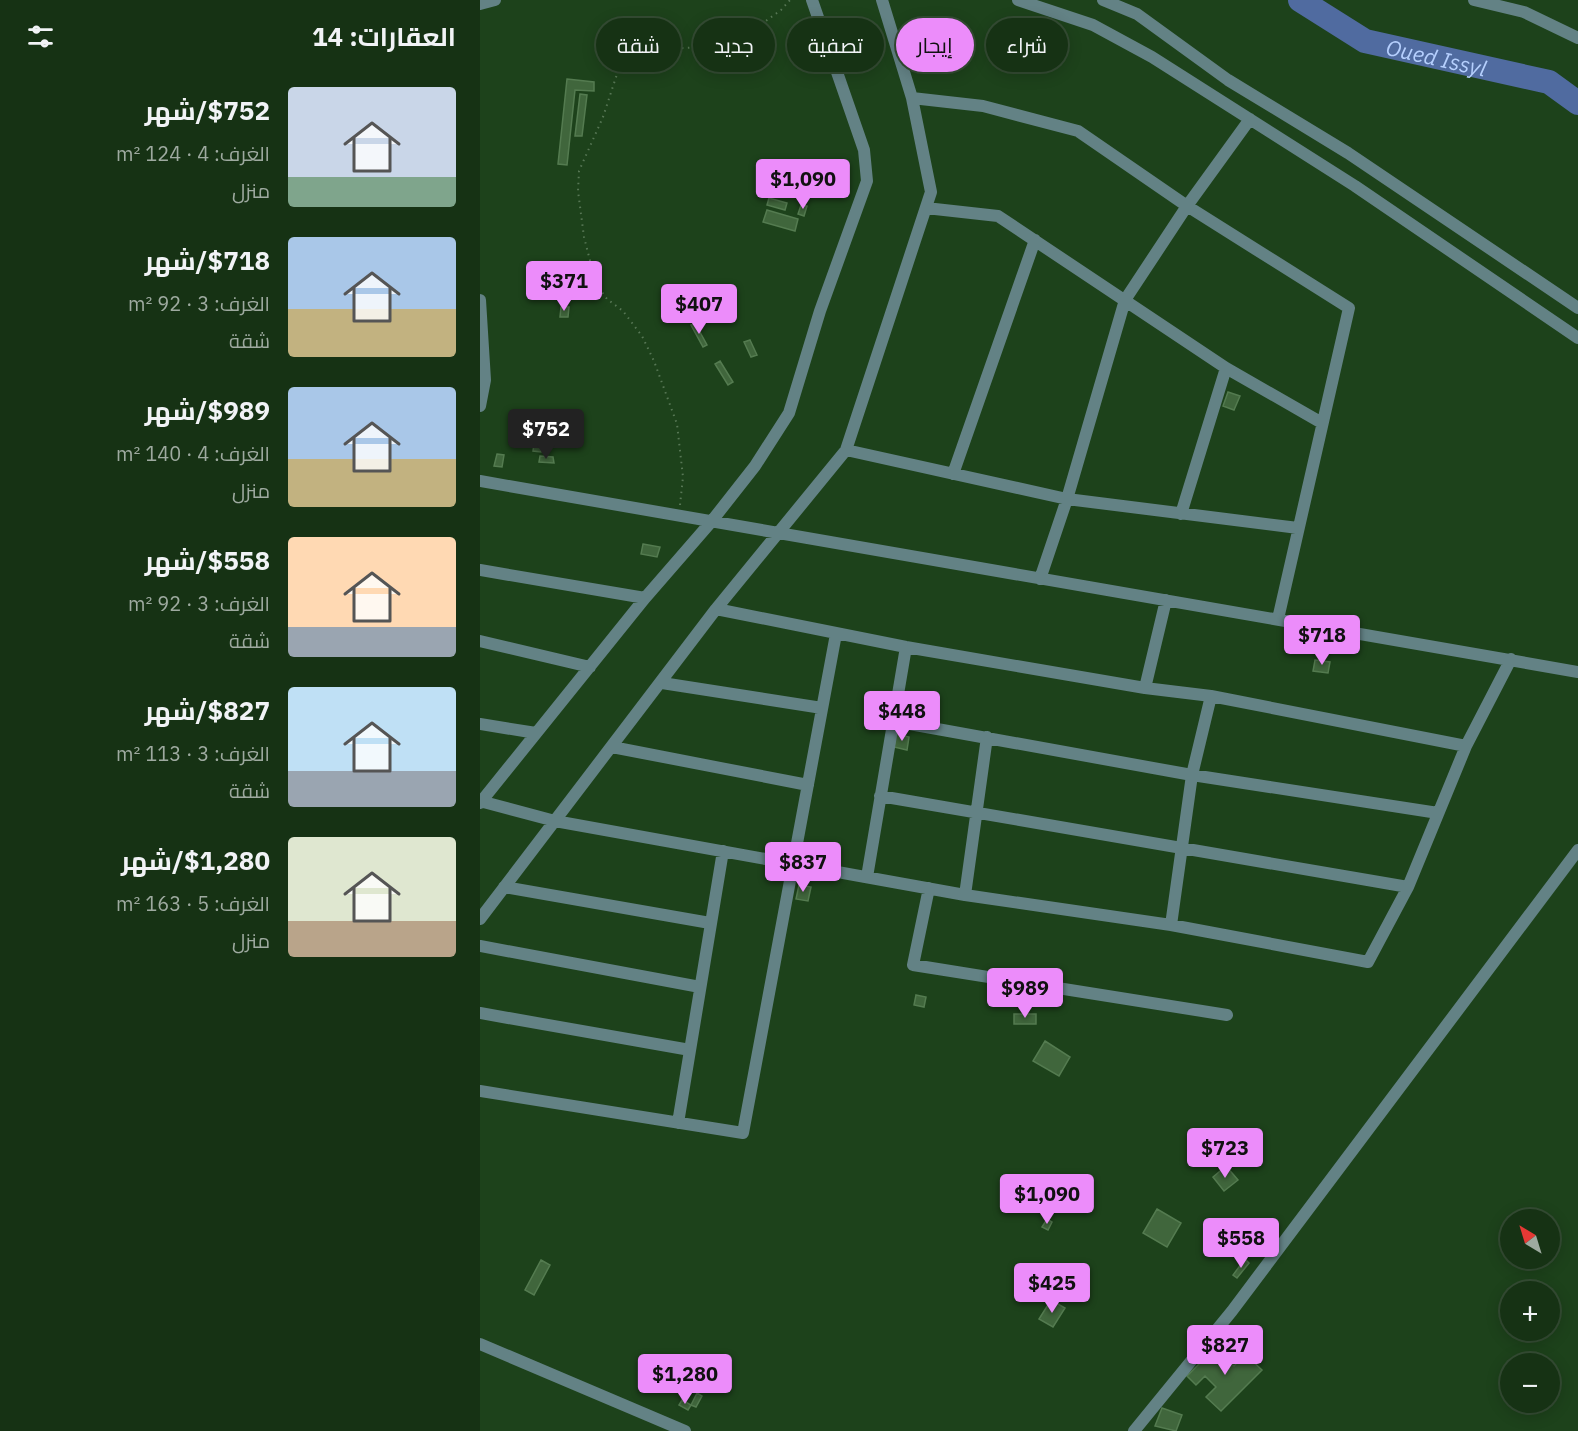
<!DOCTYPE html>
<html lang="ar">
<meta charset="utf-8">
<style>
:root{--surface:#163214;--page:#233e22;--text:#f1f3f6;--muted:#9eaaa0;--line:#354d34;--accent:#ec8cfa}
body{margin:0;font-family:"IBM Plex Sans",Cairo,sans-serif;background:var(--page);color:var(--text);direction:rtl;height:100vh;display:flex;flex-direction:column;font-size:22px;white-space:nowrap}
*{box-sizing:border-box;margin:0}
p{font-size:20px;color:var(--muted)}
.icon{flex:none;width:33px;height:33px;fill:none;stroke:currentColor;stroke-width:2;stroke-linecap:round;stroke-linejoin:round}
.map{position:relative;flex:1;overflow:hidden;direction:ltr}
.details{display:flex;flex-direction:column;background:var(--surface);width:480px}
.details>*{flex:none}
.hud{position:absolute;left:18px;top:18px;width:570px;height:54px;direction:rtl;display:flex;gap:12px}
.needle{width:39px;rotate:322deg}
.fabs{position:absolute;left:1020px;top:1209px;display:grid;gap:12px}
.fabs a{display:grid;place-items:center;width:60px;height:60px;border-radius:50%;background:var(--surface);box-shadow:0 3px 15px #0003,0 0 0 2px var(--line);font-size:30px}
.price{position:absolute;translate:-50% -51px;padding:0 14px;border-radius:6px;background:var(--accent);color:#111;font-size:20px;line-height:39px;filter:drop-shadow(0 2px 3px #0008)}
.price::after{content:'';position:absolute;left:50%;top:36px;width:18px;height:14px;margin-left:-9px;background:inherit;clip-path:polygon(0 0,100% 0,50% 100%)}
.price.selected{background:#222;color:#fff}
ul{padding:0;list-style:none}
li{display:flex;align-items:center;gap:18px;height:150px;padding:0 24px}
li span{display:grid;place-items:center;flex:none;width:168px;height:120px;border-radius:6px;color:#555}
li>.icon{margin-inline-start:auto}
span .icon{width:72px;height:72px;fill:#fffc;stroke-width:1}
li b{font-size:26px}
h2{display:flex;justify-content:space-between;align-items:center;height:72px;padding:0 24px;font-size:26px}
.chip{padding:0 21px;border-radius:27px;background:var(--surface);box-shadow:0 3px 15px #0003,0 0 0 2px var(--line);font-size:21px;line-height:54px}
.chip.selected{background:var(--accent);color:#111}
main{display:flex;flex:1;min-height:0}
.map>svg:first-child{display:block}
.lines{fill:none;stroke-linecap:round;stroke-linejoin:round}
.river{stroke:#506ba0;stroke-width:24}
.building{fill:#40663c;stroke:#547b50;stroke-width:1.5}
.path{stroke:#577755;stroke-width:2;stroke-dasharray:1.5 4.5;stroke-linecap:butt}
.street{stroke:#638285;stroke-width:12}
.labels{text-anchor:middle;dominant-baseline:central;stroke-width:6;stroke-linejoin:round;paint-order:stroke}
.water-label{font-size:22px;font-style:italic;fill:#b5cffd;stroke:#142413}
</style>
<main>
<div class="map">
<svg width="1098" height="1431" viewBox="0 0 1098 1431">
<rect width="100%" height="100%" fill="#1d421b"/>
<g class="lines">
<!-- river -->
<path class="river" id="s1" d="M820,0L885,41L1069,82L1098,103"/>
</g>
<!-- building -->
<path class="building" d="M87,79L114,82V91L95,90L87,165L78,164Z
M100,94L107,95L102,136H95Z
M289,198L307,203L305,210L287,205Z
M321,205L327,206L324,216L318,214Z
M287,210L318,219L315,231L283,222Z
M81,307H89L88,317H80Z
M215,323L227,345L223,347L211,325Z
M270,340L277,355L271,357L264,342Z
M240,361L253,382L248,385L235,364Z
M748,392L760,396L754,410L743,406Z
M55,436L63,437L61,452L53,451Z
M17,454L24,455L22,467L14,466Z
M60,456L73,457L74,463L59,462Z
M163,544L180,547L177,557L161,554Z
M835,660L850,662L848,673L833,671Z
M416,734L429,737L427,750L414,747Z
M319,885L331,887L328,901L316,899Z
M436,995L446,997L444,1007L434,1005Z
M534,1014H556V1024H534Z
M565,1041L590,1057L579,1076L553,1061Z
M746,1166L758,1180L744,1191L733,1177Z
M677,1209L701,1223L687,1247L663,1233Z
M567,1219L572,1222L568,1230L562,1227Z
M750,1235L758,1239L751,1250L743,1246Z
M765,1259L769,1263L757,1278L753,1275Z
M61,1260L70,1265L54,1295L45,1290Z
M571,1300L585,1308L573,1327L559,1319Z
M741,1342L750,1351L744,1356L754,1366L765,1354L782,1370L741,1411L726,1397L736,1387L725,1376L716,1385L707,1376Z
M217,1393L222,1396L216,1407L211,1405Z
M202,1400L211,1405L208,1410L199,1405Z
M682,1408L702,1415L696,1431L675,1426Z"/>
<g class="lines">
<!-- path -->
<path class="path" d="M200,505L203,477L197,424L174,361L162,336L143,311L127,299L116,284L104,237L98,191L99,171L123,117L137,74L149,58L169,50L223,47L255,37L276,28L301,10L310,0"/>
<!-- street -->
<path class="street" d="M538,0L613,25L672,57L875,186L1098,338
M623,0L657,14L748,80L868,153L1098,308
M994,0L1044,12L1098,38
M0,4L15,0
M432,98L503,106L598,131L707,206L869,308L798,619
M446,208L518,216L746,368L842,423
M0,300L5,380L0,406
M366,450L587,499L818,528
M473,474L555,240
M0,481L1098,672
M701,514L746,368
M0,570L165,598
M560,579L587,499L645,300L707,206L770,119
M236,609L426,647L665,688L731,696L986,746
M0,641L110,667
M182,683L342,708
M665,688L686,600
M413,721L712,775L958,813
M0,724L56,733
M132,747L328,785
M400,796L928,887
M0,801L75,821L485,895L691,925L888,962L928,887L986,746L1031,659
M0,803L165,598L231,522L275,466L309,413L340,311L387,181L384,150L332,0
M387,877L426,647
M24,887L230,923
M449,888L433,965L747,1015
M485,895L507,737
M0,919L236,609L366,450L451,192L432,98L402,0
M691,925L712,775L731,696
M0,946L220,987
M0,1013L210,1050
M0,1091L263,1133L356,634
M198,1123L243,851
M0,1344L205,1431
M654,1431L752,1311L1098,850"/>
</g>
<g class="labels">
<!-- water labels -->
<g class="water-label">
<text stroke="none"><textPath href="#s1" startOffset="150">Oued Issyl</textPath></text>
</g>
</g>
</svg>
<div class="fabs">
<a><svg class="needle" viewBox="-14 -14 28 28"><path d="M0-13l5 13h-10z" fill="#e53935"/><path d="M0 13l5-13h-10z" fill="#9eaaa0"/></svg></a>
<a>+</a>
<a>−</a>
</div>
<b class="price" style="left:323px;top:210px">$1,090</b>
<b class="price" style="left:84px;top:312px">$371</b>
<b class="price" style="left:219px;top:335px">$407</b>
<b class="price selected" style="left:66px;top:460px">$752</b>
<b class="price" style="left:842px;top:666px">$718</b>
<b class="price" style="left:422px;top:742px">$448</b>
<b class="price" style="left:323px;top:893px">$837</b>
<b class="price" style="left:545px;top:1019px">$989</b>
<b class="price" style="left:745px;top:1179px">$723</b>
<b class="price" style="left:567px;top:1225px">$1,090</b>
<b class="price" style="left:761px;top:1269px">$558</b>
<b class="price" style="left:572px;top:1314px">$425</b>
<b class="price" style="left:745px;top:1376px">$827</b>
<b class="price" style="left:205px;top:1405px">$1,280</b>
<div class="hud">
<a class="chip">شراء</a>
<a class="chip selected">إيجار</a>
<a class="chip">تصفية</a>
<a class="chip">جديد</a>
<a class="chip">شقة</a>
</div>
</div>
<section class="details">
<h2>العقارات: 14<svg class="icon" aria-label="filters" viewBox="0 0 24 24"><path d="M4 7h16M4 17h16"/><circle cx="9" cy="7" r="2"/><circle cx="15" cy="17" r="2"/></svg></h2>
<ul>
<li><span style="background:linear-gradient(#c9d6e8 75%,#7fa58c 0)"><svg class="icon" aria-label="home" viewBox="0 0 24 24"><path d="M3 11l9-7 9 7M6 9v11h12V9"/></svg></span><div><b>$752/شهر</b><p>الغرف: 4 · 124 m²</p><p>منزل</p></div></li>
<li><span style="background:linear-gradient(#a9c7e8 60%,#c2b280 0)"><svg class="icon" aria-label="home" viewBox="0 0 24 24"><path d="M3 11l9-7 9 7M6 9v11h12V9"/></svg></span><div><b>$718/شهر</b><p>الغرف: 3 · 92 m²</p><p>شقة</p></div></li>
<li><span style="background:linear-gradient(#a9c7e8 60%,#c2b280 0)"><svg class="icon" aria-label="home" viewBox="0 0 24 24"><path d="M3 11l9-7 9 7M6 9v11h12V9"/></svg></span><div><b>$989/شهر</b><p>الغرف: 4 · 140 m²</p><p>منزل</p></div></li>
<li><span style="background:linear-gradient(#ffd9b3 75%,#9aa5b1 0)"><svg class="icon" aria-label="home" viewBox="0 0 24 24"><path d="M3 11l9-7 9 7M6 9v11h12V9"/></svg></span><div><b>$558/شهر</b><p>الغرف: 3 · 92 m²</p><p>شقة</p></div></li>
<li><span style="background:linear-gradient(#bfe0f5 70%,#9aa5b1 0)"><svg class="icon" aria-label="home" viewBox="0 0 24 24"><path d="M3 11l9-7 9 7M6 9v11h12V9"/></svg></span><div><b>$827/شهر</b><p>الغرف: 3 · 113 m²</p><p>شقة</p></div></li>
<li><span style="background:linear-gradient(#dfe7d0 70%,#b9a48a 0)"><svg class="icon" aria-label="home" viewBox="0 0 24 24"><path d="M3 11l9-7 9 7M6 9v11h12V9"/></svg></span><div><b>$1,280/شهر</b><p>الغرف: 5 · 163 m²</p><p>منزل</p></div></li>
</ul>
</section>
</main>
